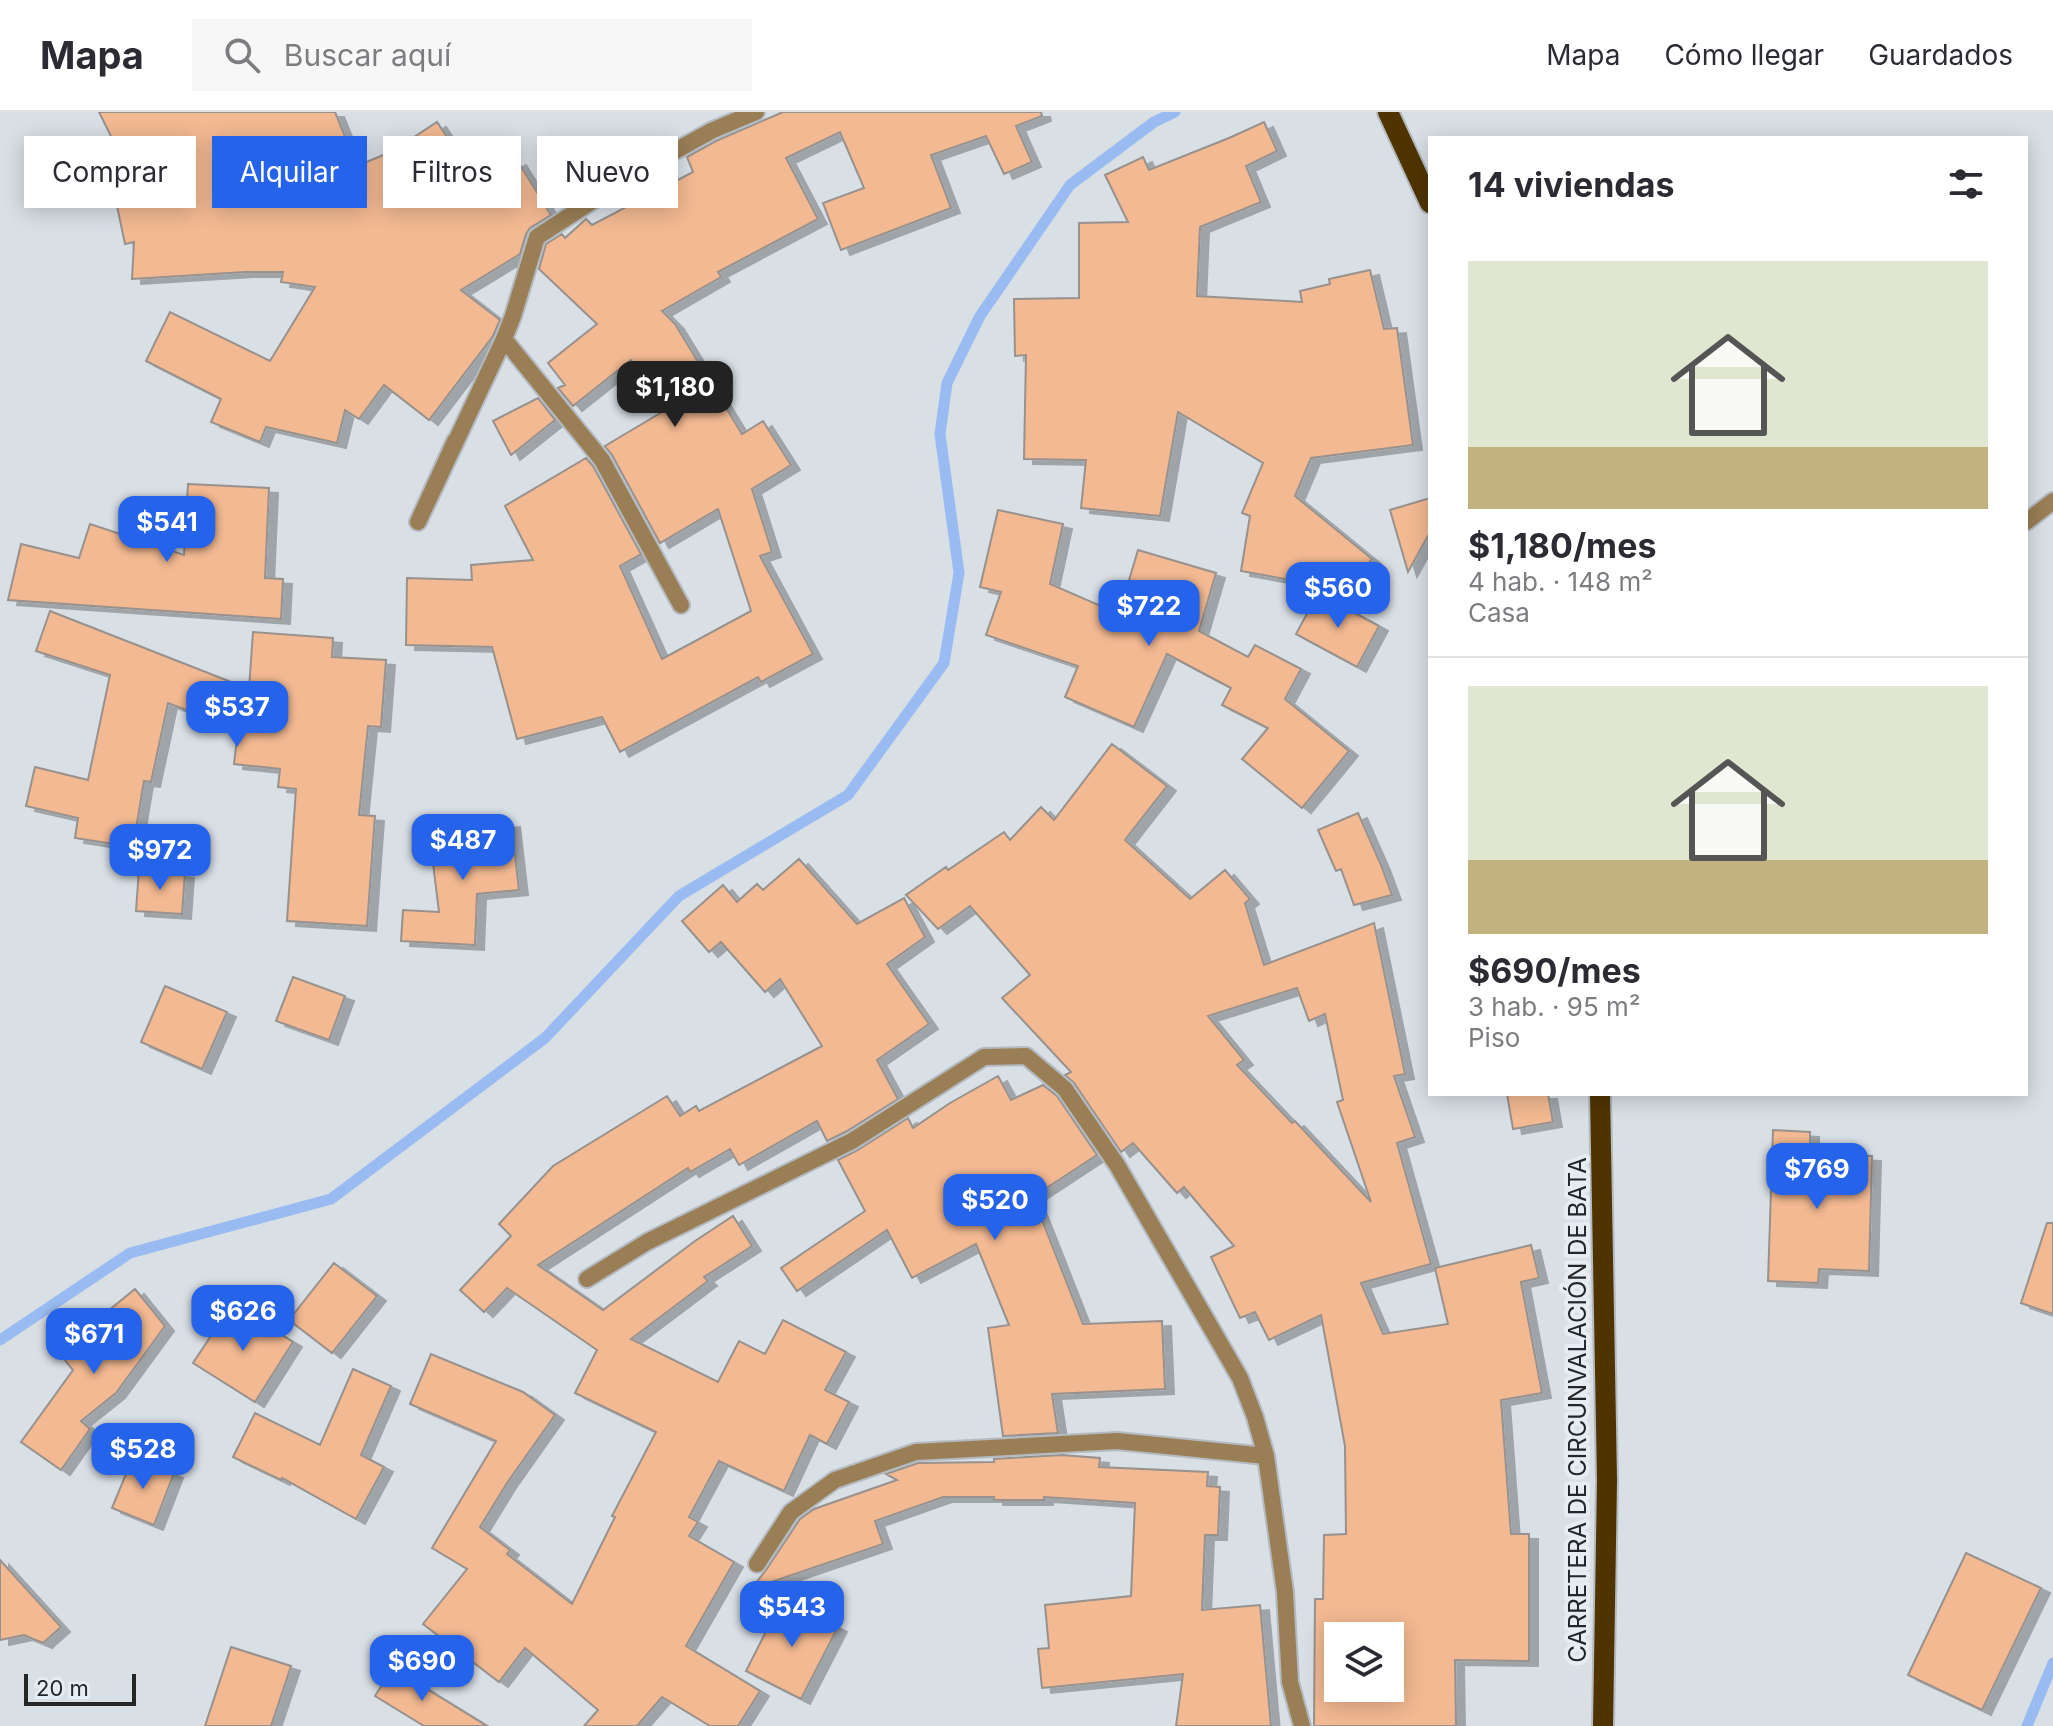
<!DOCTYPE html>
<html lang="es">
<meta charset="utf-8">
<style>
:root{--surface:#fff;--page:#f7f7f7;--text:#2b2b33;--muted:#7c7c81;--line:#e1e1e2;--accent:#2563eb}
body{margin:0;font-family:Inter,sans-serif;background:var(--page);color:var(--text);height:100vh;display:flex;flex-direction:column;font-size:30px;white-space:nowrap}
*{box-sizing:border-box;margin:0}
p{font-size:26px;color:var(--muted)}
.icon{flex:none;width:44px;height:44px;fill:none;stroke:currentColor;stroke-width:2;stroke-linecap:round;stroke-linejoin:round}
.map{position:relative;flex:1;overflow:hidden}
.drawer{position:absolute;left:1428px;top:24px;width:600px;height:960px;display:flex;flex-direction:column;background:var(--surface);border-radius:0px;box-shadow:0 4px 20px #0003}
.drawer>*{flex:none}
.guide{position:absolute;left:24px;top:24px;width:760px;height:72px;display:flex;gap:16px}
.buttons{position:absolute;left:1324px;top:1510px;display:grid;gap:16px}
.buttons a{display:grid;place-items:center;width:80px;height:80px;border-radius:0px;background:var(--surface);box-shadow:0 4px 20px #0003;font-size:40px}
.scale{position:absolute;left:24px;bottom:20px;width:112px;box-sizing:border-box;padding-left:8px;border:4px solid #242628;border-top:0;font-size:22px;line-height:28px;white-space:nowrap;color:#242628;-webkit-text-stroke:6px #e5ecf2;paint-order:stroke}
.price{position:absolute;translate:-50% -68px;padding:0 18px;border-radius:16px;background:var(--accent);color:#fff;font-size:26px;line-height:52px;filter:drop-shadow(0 2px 4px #0008)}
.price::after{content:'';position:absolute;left:50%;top:48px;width:24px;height:18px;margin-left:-12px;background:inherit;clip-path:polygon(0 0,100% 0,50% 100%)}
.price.selected{background:#222;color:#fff}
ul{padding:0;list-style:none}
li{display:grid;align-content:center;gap:16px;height:424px;padding:0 40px}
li+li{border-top:2px solid var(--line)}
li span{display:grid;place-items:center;height:248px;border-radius:0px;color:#555}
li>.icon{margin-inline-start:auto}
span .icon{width:144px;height:144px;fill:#fffc;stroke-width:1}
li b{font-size:34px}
h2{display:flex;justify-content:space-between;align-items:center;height:96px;padding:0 40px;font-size:34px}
.pill{padding:0 28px;border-radius:0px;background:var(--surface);box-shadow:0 4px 20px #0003;font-size:28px;line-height:72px}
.pill.selected{background:var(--accent);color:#fff}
header{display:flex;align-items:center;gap:48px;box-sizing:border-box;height:112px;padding:0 40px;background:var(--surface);border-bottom:2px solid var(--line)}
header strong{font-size:38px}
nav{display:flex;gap:44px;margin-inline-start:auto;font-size:28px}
.search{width:560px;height:72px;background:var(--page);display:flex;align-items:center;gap:20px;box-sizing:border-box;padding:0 28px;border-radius:0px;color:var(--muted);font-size:30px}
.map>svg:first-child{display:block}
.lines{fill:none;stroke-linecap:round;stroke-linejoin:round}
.stream{stroke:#9abbf1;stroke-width:11}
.building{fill:#f2b992;stroke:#98918d;stroke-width:2;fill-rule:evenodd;filter:url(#shadow)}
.minor-casing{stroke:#b4babf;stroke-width:20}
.tertiary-casing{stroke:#b4babf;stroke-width:20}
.primary-casing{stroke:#b4babf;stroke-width:24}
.minor{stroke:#997e56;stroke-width:16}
.tertiary{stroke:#997e56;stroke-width:16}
.primary{stroke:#4f3400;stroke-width:20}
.labels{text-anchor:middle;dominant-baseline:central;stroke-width:8;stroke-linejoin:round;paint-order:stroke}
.street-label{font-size:24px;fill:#242628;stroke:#e5ecf2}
</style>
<header>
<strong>Mapa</strong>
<div class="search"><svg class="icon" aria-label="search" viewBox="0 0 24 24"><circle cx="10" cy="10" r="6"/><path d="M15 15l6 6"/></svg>Buscar aquí</div>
<nav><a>Mapa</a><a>Cómo llegar</a><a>Guardados</a></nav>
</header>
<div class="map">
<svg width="2053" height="1614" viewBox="0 0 2053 1614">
<defs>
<filter id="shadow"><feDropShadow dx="9" dy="5" stdDeviation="0" flood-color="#0004"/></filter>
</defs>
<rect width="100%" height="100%" fill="#d8dfe5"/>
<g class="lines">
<!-- stream -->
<path class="stream" d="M0,1228L130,1141L331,1087L545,926L679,784L848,683L944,551L959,461L940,322L947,271L980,204L1070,73L1154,10L1175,0
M2027,1614L2053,1551"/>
</g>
<!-- building -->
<path class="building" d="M99,0H335L357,54L393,39L437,10L478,72L517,48L551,103L530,116L526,122L520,142L461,178L500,208L493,224L429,308L384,273L359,307L345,298L337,331L266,315L260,330L211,310L221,287L146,249L170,200L270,249L315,175L281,170L283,160H245L132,167L134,130L125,132L117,94L143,89Z
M783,0H1041L1042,4L1016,14L1032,50L1004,62L986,24L931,43L951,96L841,138L823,91L864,76L840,20L786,46L818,107L718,160L721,165L662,199L675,212L742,322L763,309L791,353L752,377L772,440L760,444L813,542L761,570L758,565L620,640L602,605L517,627L492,535L406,533L407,466L472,468L471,453L533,448L505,394L586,346L593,354L641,442L620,454L662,547L751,499L718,397L660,431L612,343L605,334L662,300L631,248L573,294L558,276L565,273L548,251L597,212L539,157L546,132L562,122L565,126L586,107L592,113L693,60L687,45L716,29Z
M1264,10L1277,39L1246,54L1261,90L1200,115L1197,184L1302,190L1300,179L1330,172L1329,167L1370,158L1384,217L1397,216L1413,333L1311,346L1295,384L1372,447L1347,478L1241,459L1250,404L1242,401L1263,351L1178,300L1160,404L1081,396L1086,348L1024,347L1026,243L1015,244L1014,187L1079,186V111L1128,110L1105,63L1143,45L1149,58L1229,26Z
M538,286L555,308L511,343L493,309Z
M188,372L269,376L265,466L283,467L281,507L8,488L21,432L79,446L90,412L184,443Z
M1430,386V420L1408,460L1390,398Z
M998,398L1063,412L1050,472L1119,502L1138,438L1216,461L1199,519L1248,545L1255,533L1301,557L1285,587L1349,639L1302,696L1242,647L1268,616L1222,593L1231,576L1167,542L1134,615L1065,585L1078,554L986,523L1001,480L980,475Z
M1318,481L1379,514L1357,555L1296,522Z
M50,499L249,577L253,520L333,526L332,545L386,548L381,615L368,614L359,703L375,704L367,814L287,809L296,677L278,675L280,657L234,652L238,617L168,591L151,670L144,669L133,735L75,726L78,706L26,694L35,655L88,668L110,563L36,539Z
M1112,632L1167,674L1125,728L1190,787L1225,758L1250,787L1245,791L1264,853L1374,811L1405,962L1394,964L1415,1025L1397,1031L1431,1152L1361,1171L1383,1222L1448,1212L1435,1156L1531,1133L1539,1166L1521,1170L1542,1281L1501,1288L1511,1422H1529V1549L1455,1548L1456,1614H1314L1315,1487H1323L1324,1423L1346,1422L1345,1334L1321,1203L1269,1228L1255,1200L1240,1206L1211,1145L1234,1134L1184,1075L1177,1081L1133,1031L1121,1040L1074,971L1065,963L1071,960L1002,886L1030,863L970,794L938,817L906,783L946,755L948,758L1004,720L1010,728L1041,695L1054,708ZM1297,876L1309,909L1325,902L1343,988L1337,990L1371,1090L1295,1009L1292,1011L1237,953L1244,948L1208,904ZM1338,1524H1390V1576H1338Z
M1358,701L1381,753L1392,783L1354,793L1341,757L1336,759L1318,718Z
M511,710L519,778L477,782L475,833L401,829L403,798L439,800L429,719Z
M799,747L857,812L904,786L925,825L887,852L929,912L877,948L898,987L847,1019L827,1029L817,1009L739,1053L730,1037L690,1060L688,1056L538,1153L603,1198L695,1129L733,1104L752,1134L704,1165L708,1169L631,1227L718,1270L739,1229L765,1242L783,1208L846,1240L825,1278L849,1290L827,1332L810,1323L784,1379L719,1349L689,1405L698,1410L689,1424L734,1450L686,1534L760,1579L738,1614H710L662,1585L637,1614H584L598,1598L525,1536L499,1570L423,1512L467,1457L432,1436L496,1329L410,1292L431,1242L523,1280L555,1303L507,1371L480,1415L510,1438L507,1442L572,1492L615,1405L612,1404L656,1320L575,1281L597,1238L507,1176L484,1200L460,1178L511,1124L499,1112L553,1054L667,984L680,1004L696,994L699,999L822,934L780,867L765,880L721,830L709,840L682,809L723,773L737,790L757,772L763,778Z
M139,757L185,761L182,802L136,799Z
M293,865L345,884L329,928L276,909Z
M165,874L227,900L202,957L141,930Z
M998,964L1011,988L1043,973L1057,984L1097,1043L1033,1085L1083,1212L1162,1209L1165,1277L1052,1282L1058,1321L1003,1324L988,1216L1009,1213L976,1132L912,1166L887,1118L797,1179L781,1156L865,1099L838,1048L858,1038L908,1006L913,1016L950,991Z
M1507,982H1548L1553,1010L1513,1017Z
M1773,1018L1810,1020V1042L1872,1044L1869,1159L1819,1157L1818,1171L1768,1169Z
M2047,1111H2053V1202L2021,1191Z
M334,1151L377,1184L332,1241L289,1208Z
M135,1177L165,1214L116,1281L81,1309L90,1317L61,1358L21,1330L73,1258L58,1240Z
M232,1192L293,1230L255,1290L193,1251Z
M353,1257L391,1274L361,1343L384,1355L356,1407L282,1366L281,1368L233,1345L255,1301L320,1333Z
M1062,1343L1100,1346L1099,1355L1208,1360L1207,1374L1220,1375L1218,1423H1205L1202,1498L1260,1493L1271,1614H1176L1183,1562L1042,1576L1038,1537L1049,1536L1045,1493L1131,1484L1135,1391L1044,1385V1388H994V1385H943L875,1409L883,1432L751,1477L766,1458L800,1407L814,1397L897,1368L886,1362L918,1351L994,1350V1347Z
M133,1345L174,1361L154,1413L112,1396Z
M1966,1441L2041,1476L1982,1598L1908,1563Z
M0,1448L61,1515L43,1531L24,1523L0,1528Z
M783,1486L838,1515L801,1587L746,1559Z
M231,1535L291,1554L271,1614H205Z
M393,1556L487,1614H424L375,1584Z"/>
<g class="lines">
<defs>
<path id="minor" d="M504,227L602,348L681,493
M455,329L418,410L504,227L513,204L537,125L634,62L711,19L756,0
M587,1167L647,1130L852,1029L984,945L1026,944L1065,977L1117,1053L1240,1266L1255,1305L1266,1344L1285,1480L1290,1570L1302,1614
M757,1452L791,1400L835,1368L916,1340L1117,1329L1266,1344"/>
<path id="tertiary" d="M2026,410L2053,389"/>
<path id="primary" d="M1388,0L1430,91
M1600,982L1607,1368L1603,1614"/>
</defs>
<!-- minor casing -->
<use href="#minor" class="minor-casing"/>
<!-- tertiary casing -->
<use href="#tertiary" class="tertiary-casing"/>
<!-- primary casing -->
<use href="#primary" class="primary-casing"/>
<!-- minor -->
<use href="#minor" class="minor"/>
<!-- tertiary -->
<use href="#tertiary" class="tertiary"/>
<!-- primary -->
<use href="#primary" class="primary"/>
</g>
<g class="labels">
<!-- street labels -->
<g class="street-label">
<text transform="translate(1577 1298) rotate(-90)">CARRETERA DE CIRCUNVALACIÓN DE BATA</text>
</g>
</g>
</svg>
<div class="buttons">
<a><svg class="icon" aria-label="layers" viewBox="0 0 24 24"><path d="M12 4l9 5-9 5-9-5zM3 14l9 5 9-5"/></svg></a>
</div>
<div class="scale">20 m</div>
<b class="price selected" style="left:675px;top:317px">$1,180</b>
<b class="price" style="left:167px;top:452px">$541</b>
<b class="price" style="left:1338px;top:518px">$560</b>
<b class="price" style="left:1149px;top:536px">$722</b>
<b class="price" style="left:237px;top:637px">$537</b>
<b class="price" style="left:463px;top:770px">$487</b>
<b class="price" style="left:160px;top:780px">$972</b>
<b class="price" style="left:1817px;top:1099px">$769</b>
<b class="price" style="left:995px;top:1130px">$520</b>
<b class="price" style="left:243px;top:1241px">$626</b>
<b class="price" style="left:94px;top:1264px">$671</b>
<b class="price" style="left:143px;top:1379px">$528</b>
<b class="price" style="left:792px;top:1537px">$543</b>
<b class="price" style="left:422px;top:1591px">$690</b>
<div class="guide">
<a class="pill">Comprar</a>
<a class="pill selected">Alquilar</a>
<a class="pill">Filtros</a>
<a class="pill">Nuevo</a>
</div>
<section class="drawer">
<h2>14 viviendas<svg class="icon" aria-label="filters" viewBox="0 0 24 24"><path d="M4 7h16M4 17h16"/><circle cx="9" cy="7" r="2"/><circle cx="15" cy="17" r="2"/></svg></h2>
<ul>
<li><span style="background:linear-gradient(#dfe7d0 75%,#c2b280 0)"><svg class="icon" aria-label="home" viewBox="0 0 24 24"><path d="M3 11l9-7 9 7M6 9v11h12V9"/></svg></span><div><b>$1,180/mes</b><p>4 hab. · 148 m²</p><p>Casa</p></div></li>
<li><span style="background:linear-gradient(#dfe7d0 70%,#c2b280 0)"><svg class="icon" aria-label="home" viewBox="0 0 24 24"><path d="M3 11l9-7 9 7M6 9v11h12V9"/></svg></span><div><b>$690/mes</b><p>3 hab. · 95 m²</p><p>Piso</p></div></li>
</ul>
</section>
</div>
